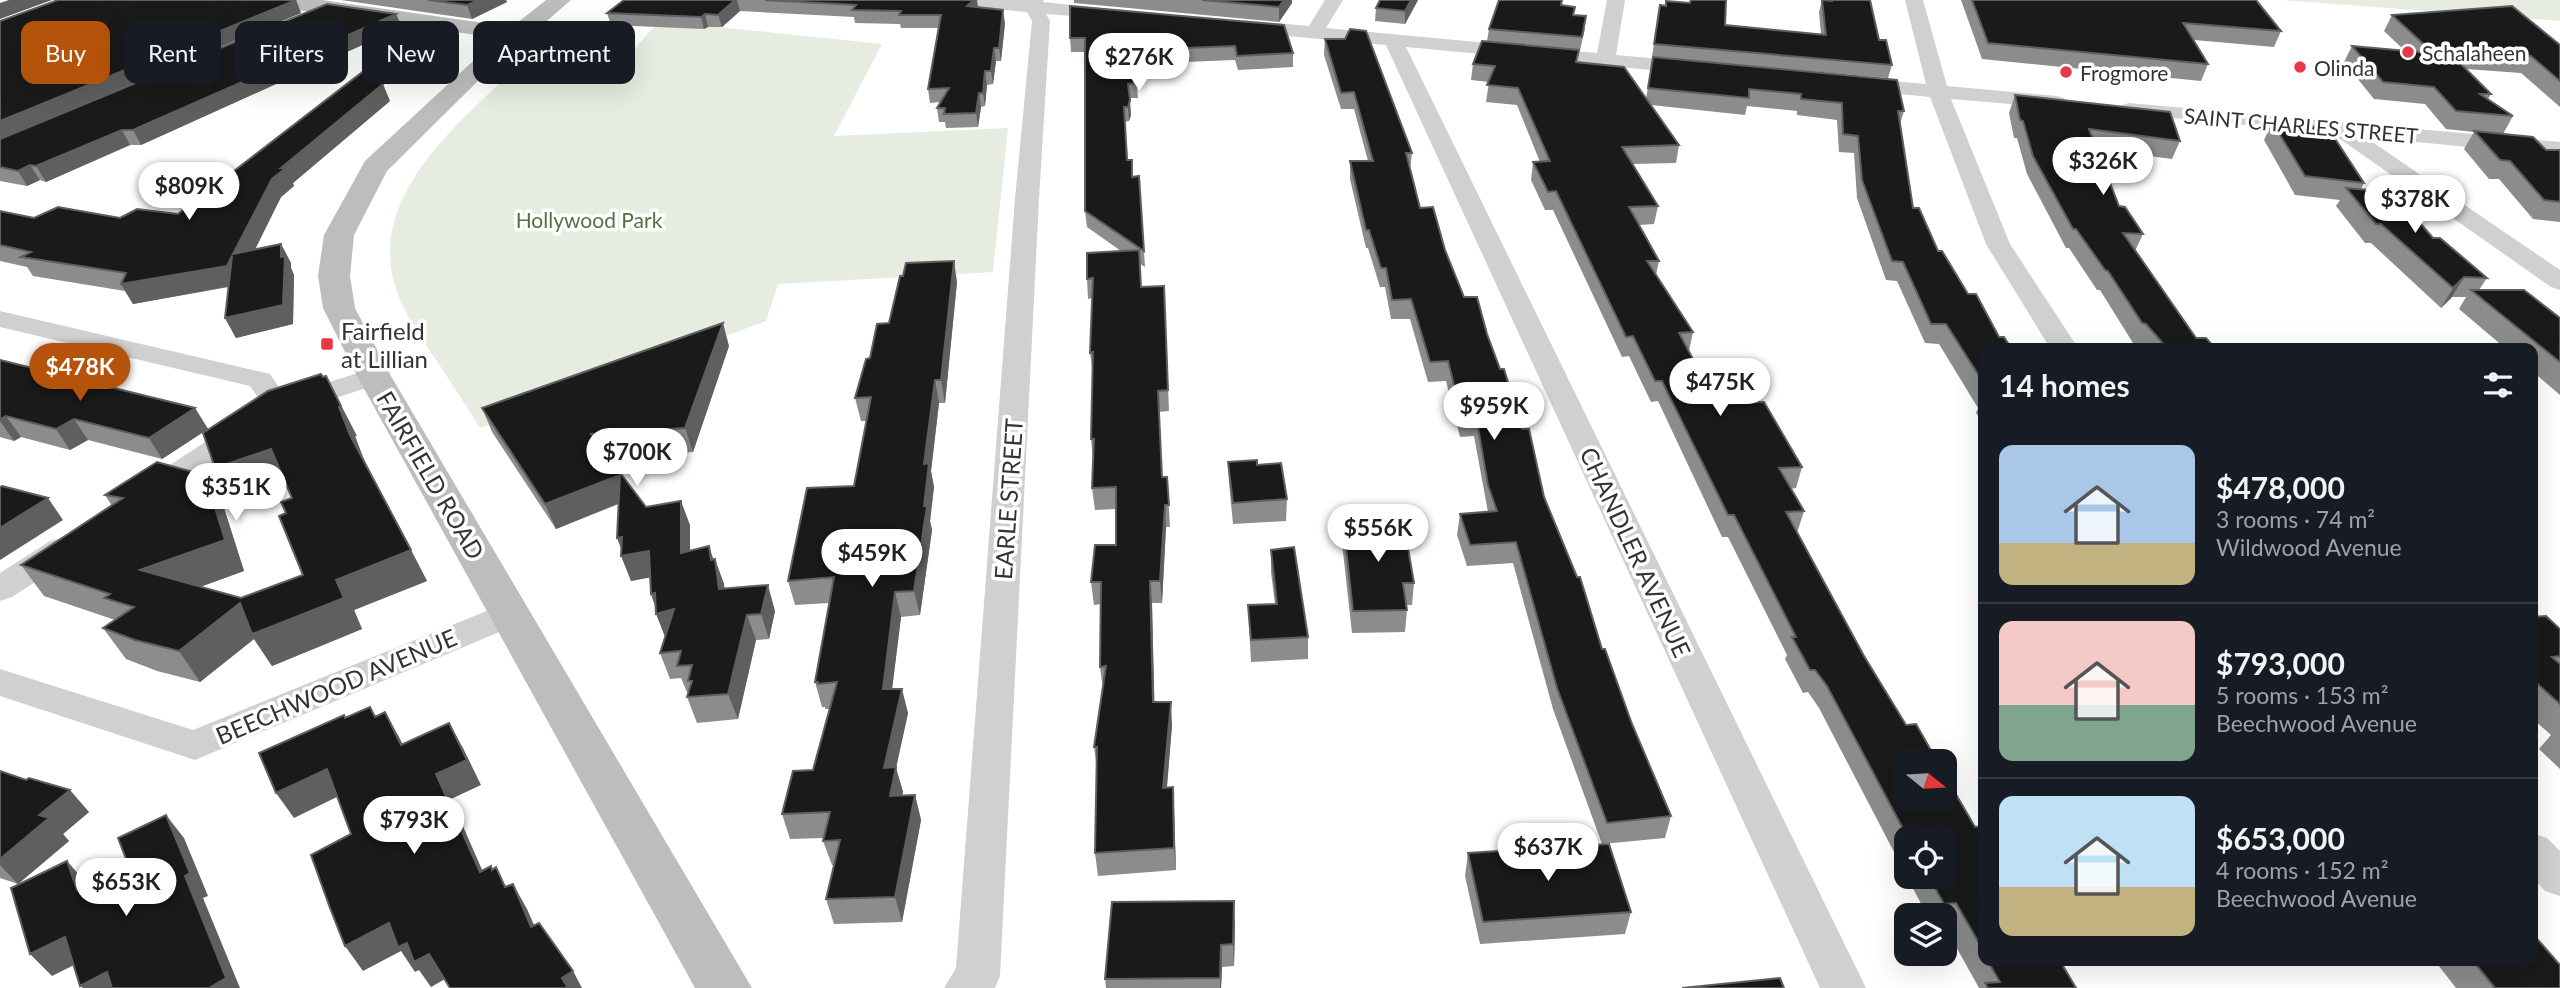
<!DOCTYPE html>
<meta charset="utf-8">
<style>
:root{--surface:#171b24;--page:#20242c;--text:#f1f3f6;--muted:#9ea1a6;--line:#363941;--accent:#b45309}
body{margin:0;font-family:Lato,sans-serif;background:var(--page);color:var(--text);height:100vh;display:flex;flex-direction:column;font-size:26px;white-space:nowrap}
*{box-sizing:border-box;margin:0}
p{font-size:23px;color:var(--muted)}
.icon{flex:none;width:38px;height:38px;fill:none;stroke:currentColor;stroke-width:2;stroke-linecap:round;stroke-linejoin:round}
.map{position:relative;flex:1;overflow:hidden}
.side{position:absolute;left:1978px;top:343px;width:560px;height:623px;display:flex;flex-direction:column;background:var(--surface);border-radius:14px;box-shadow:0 7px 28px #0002}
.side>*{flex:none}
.hud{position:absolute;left:21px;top:21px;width:665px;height:63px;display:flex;gap:14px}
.needle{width:46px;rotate:108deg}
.tools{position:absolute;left:1894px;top:749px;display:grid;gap:14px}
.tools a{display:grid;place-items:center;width:63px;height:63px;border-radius:14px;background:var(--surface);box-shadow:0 7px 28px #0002;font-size:35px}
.price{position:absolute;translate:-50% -60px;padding:0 16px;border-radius:24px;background:#fff;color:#222;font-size:23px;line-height:46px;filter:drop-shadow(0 2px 4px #0008)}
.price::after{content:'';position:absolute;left:50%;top:42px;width:21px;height:16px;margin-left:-10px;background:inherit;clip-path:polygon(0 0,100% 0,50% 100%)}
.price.on{background:var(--accent);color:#fff}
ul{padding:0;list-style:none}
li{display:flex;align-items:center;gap:21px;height:175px;padding:0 21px}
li+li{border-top:2px solid var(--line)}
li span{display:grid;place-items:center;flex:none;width:196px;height:140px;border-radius:14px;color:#555}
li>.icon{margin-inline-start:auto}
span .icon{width:84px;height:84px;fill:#fffc;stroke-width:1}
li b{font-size:30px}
h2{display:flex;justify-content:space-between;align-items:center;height:84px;padding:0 21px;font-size:30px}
.chip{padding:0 24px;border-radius:14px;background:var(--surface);box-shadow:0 7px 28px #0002;font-size:24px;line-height:63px}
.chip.on{background:var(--accent);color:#fff}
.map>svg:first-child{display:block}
.green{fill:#e6ecdf}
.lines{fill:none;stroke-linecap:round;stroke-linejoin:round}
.street{fill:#d0d0d0;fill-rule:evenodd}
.secondary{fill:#bdbdbd;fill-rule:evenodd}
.wall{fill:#8c8c8c}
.shaded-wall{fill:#5f5f5f}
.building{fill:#1a1a1a;stroke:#5f5f5f;stroke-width:2}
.poi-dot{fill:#e63946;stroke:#fff;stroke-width:2.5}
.labels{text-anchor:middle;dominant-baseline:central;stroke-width:7;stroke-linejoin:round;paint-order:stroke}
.far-poi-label{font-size:21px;fill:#333;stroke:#fff;text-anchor:start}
.far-street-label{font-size:21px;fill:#333;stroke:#fff}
.far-park-label{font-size:21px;fill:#56703f;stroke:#fff}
.poi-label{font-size:24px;fill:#333;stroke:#fff;text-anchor:start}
.street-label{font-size:24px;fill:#333;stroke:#fff}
</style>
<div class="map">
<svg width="2560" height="988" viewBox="0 0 2560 988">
<rect width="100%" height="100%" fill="#fff"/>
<!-- green -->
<path class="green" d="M2282,0H2560V21Z
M659,21L882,44L834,136L1008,128L993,272L778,284L766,321L480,428C463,401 446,374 428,348C419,333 408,318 401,302C355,197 467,117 532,53L623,62Z"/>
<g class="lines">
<!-- street -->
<path class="street" d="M945,0H1044L1043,2L1112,9L1121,14L1112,19L1046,14L1050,21L1039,199L1000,976L995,988H944L956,968L1015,199L1032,21L1027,12L954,5Z
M1325,0H1343L1326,28L1597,53L1607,0H1625L1616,55L1694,62L1701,64L1704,68L1701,72L1694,74L1406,47L1866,988H1820L1386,45L1244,32L1235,26L1244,20L1309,26Z
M1905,0H1923L1947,86L2057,96L2064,98L2067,102L2064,106L2057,108L1951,99L2010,244L2078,348H2050L1986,244L1930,97L1857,90L1850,88L1847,84L1850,80L1857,78L1926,84Z
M2129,103L2560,142V156L2365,137L2560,270V290L2551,287L2333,134L2122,113L2119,109L2122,105Z
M0,311L270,374L285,396L374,368L384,370L388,376L384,382L279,417L269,414L250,386L0,327Z
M244,421L255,424L259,430L255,436L161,499L150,502L139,499L134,492L139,485L233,424Z
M62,538L74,541L79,549L74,557L12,597L0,601V573L50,541Z
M511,601L523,604L528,613L523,622L195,760L0,696V669L193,730Z
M2532,833L2547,838L2560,851V896L2545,891L2532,877Z"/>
<!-- secondary -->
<path class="secondary" d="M264,0H322L512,27L546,0H571L479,80L387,171L354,235L350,276L355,308L391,376L752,988H695L357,376L323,308L318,276L324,235L365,161L498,38L275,7L267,5Z"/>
</g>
<!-- wall -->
<path class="wall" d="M296,0L301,13L35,124L402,27L141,145H130L46,182L40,180L27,186L0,181V21Z
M341,0H506L507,2L472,19Z
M624,0H977L978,7L1005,23L1001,61H996L993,84L987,85L985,106L981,107L978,127L946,128L945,122H939L937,108L940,102L930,103L928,89L939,28H901L900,24L855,23L854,17L740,11L722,27H708L704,29L611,25L607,13Z
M1074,0H1292V3L1279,22L1074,3Z
M1418,0L1405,24L1375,21L1376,8Z
M1690,0H1726L1725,25L1821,34L1819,12L1822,0H1870L1879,40L1892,65L1888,78L1652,57L1660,5L1666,6V1L1689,3Z
M1961,0H2256L2281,31L2274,47L2194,40L2208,64L2201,81L1982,59Z
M1563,5L1574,15L1585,29L1580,50L1487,41L1489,29Z
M1070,6L1293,53V67L1238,70L1235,60L1135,64L1138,98H1129L1131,115L1129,121L1125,122L1128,160L1133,177L1139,176L1145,267L1140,264L1141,287L1164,286L1169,411L1159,412L1162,477H1167L1170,527H1166L1162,603H1152L1154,702L1172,725L1167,787H1173L1176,870L1098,876L1095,853L1097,769L1094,747L1103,689L1100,667L1101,604L1094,605L1091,582L1116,545V509L1095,510L1092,488L1093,460L1091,439L1093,373L1090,353L1092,298L1088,299L1087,279L1121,251L1087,227L1085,211V52H1071L1070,38Z
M2392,15L2560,45V107L2521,73L2466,69L2491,94L2488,99L2513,116L2503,134L2546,150H2560V222L2533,219L2499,179H2489L2464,149L2474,132L2446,129L2425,104L2374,99L2344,62L2352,46L2404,50L2384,31Z
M1325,39L1412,153L1410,170L1420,208L1445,250L1464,297L1487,334L1544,497L1602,649L1632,724L1671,816L1665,838L1602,844L1553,709L1513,563L1467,566L1457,535L1460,514L1488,512L1474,436L1460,437L1446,381L1428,382L1410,319H1391L1385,287H1380L1368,248H1366L1350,179V161H1368L1354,109H1341L1324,55Z
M1653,57L1904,111L1900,124L1913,208L1938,251L1983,348V422L1976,413L1978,408L1939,344L1925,343L1897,281L1886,280L1857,198L1854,153L1839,152L1837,120L1797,115V111L1747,106L1745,115L1651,105L1679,145L1676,163L1632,164L1658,206L1654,224L1639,225L1659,261L1656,275L1693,332L1689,351L1717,404L1802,467L1796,488L1791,489L1804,511L1797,533L1864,656L1906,725L1975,827L1983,826V961H2060L2076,988H1979L1944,925V915H1927L1907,877H1944V838H1906V875L1819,708L1808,692L1803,693L1785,659L1787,655L1728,537H1722L1658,401L1651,402L1629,356L1622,357L1553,210H1545L1531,180L1533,162H1540L1517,105L1486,102L1489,82L1471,80L1473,64L1577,62L1646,99Z
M2015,95L2180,141L2172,159L2097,149L2119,206L2143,234L2135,251L2196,338L2215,348H2141L2137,344L2133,343L2100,290H2097L2069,248H2066L2027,174L2017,138H2014L2009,113Z
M390,101L293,183L294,186L281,197L255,250L281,244L291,263V268L294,275L293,324L236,338L225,318L229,287L133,304L125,291L33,276L27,267L0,261V211L34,218H120L178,214Z
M2272,122L2364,183L2361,189L2433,238L2487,278L2479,290L2560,318V395L2532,371V348H2505L2459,309L2466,297H2452L2441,308L2371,243H2365L2336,206L2340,200L2295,195L2264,140Z
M957,282L945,403H939L931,471L934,487L930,521L932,530L920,615L901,617L892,689L908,713L896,768L903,792L902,795H915L921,820L902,922L834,924L826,899L834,865H832L823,841L824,838L790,839L782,814L813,770L830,709H825V707H822L815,682L829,603L795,605L788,581L854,486L867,421H861L855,398L870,358L889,323Z
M729,346L693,452L608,458L646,507L690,525V551L714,559L724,584V589L775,611L769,639L756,640L738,719L697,723L687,697L689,692H687L681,678L670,679L660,653L665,637L651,594L650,577L631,581L622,549L619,504L556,529L492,432L482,408Z
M0,360L195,408L208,429L162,459L88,440L70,450L21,437L14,441L0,437Z
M355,436L365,463L427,581L354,610L362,629L272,666L254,639L200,682L157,671L126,659L103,628L115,620L44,596L21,565L112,506L105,495L223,505L244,571L200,587L241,598L303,575L286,513L292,498L284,480L233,498L215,468L357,436Z
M1228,462L1257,465L1287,499L1286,521L1233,524L1229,483Z
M1343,521L1414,583L1412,605H1406L1407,610L1405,632L1352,633L1342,543Z
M1271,550L1308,637V659L1251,662L1248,605L1275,604L1271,572Z
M2532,617L2560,629V769L2539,749L2551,735L2532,718Z
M0,771L89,812L63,834L69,841L18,884L0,878Z
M1468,853L1631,912L1625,934L1480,944L1465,876Z
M1235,924L1234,966L1222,967L1221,988H1106L1105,979Z
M2435,961H2532L2560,988H2456Z"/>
<!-- shaded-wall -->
<path class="shaded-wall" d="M9,0H52L0,19V3Z
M296,0L301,13L0,139V121Z
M479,0H506L507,2L472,19L467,5Z
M735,0H737L740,11L722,27L718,15Z
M974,0H977L978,10L967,6Z
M1284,0H1292V3L1279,22V7Z
M1411,0H1418L1405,24V11Z
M1003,10L1005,23L1001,61L999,48Z
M396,14L402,27L141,145L133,130Z
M705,14L708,27L704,29L701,17Z
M994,48L996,61L993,84L991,71Z
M985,71L987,85L985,106L983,93Z
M383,84L390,101L293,183L294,186L281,197L243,273L233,254L272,179L281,168Z
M979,93L981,107L978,127L976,113Z
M1130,100L1131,115L1129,121L1128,107Z
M122,130L130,145L46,182L36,166Z
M30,165L40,180L27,186L18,171Z
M281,244L291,263V268L294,275L293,324L236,338L225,318L281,257Z
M232,256L237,285L133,304L121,284Z
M954,261L957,282L945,403L941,380Z
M2464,277L2452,297L2441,308L2453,288Z
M723,323L729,346L693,452L685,428Z
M326,376L357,436H355L366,465L350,435Z
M935,380L939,403L931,471L934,487L930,521L932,530L920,615L914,591L924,464Z
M195,408L208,429L162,459L149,438Z
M6,416L21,437L14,441L0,421V419Z
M74,419L88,440L70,450L56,429Z
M271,449L288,479L233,498L215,468Z
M205,475L223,505L244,571L161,601L140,570Z
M620,475L629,499L556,529L545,504Z
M48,498L63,520L0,560V528Z
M681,501L690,525V578L681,553Z
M1165,505L1166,527L1162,603L1160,581Z
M622,537L649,551L658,576L631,581L621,556H624L617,538Z
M709,546L716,567L715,559L724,584L728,615L711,560Z
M411,550L427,581L354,610L362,629L272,666L254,639L200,682L179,651L240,603L336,580Z
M1150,581L1152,603L1155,725L1153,702Z
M768,585L775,611L769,639L761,614Z
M895,592L901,617L889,714L883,689Z
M655,593L674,609L666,639L656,614L658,613L651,594Z
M747,615L756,640L738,719L728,694Z
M902,689L908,713L896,768L903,792L897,821L884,768Z
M1171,702L1172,725L1165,810L1163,788Z
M385,712L399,737L416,770L401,745Z
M449,723L463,748L481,785L451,799L494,897L480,872L436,774Z
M327,769L343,794L294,818L276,793Z
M1173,787L1174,809L1176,870L1174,848Z
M70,790L89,812L63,834L69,841L18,884L0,865V859L39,815Z
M915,795L921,820L902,922L895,897Z
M166,815L184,838L208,896L203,898L240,988H209L185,876Z
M67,861L87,884L97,912L77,890Z
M513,884L527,909L546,952L531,927Z
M1234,901L1235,924L1234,966L1233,944Z
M389,923L407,943L429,954L445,979L431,987L419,970L415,972L401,951L363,971L345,946Z
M65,937L86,959L52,976L30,954Z
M1221,945L1222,967L1221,988H1220V978Z
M573,971L582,988H567L562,978Z
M107,972L122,988H83L80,986Z"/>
<!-- building -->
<path class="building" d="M58,0H296L0,121V21Z
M428,0H479L467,5Z
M624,0H735L718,15L705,14L701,17L607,13Z
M765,0H974L967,6L1003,10L999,48H994L991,71H985L983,93H979L976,113L944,114L945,108H937L949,88L928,89L941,15H899L901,11L852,10L856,5Z
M1202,0H1284L1279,7Z
M1380,0H1411L1405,11L1376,8Z
M1499,0H1562L1561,5L1575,7L1573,15L1586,16L1582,37L1489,29Z
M1691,0H1726L1725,25L1826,35L1822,0L1832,1V0H1870L1879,40H1886L1892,65L1654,44L1660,5L1666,6V1L1690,3Z
M1972,0H2256L2281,31L2183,23L2208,64L1988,43Z
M327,4L396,14L133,130H122L36,166L30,165L18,171L0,167V139Z
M1070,6L1284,25L1293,53L1237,56L1235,46L1134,50L1137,83L1128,84L1130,100L1128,107H1124L1127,160H1132V177L1139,176L1144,251L1085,211V38H1070Z
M2512,6L2560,45V81L2531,56L2429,49L2392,15Z
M1350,29L1366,31L1412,153H1406L1420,208L1433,207L1445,250L1464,297H1477L1487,334L1500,369H1504L1522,429H1529L1544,497L1577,577H1580L1602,649H1605L1632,724L1671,816L1607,823L1557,688L1516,542L1470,545L1460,514L1497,511L1488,485L1476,416L1462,417L1448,361L1430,362L1411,299L1392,300L1386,268H1381L1369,230H1366L1350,161H1373L1354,92L1341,93L1325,39H1345Z
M1482,41L1579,50L1576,62L1624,67L1679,145L1622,147L1658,206L1629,207L1659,261H1647L1693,332L1679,333L1717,404L1764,402L1802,467L1779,468L1804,511L1786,512L1864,656L1906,725L1916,724L1937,761H1906V800H1944V774L1975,827L1983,826V950L1956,903L1944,904L1929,877H1944V838H1908L1827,686L1815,670H1810L1792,637H1796L1734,515H1728L1662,381H1655L1633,336L1626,337L1556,191L1548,192L1533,162L1550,161L1518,88L1487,85L1495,66L1473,64Z
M2352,46L2452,55L2491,94H2480L2513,116L2456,111L2434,87L2383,82Z
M1653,57L1897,80L1904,111H1898L1913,208H1919L1938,251H1942L1968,294H1976L1999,337H2004L2011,348H1983V382L1946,324H1931L1903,262L1892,261L1862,180L1858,136L1843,134L1842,103L1801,99V94L1749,89V98L1648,88Z
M369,67L383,84L281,168H286L272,179L233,254L281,244V257L285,256L283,305L225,318L232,256L227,266L121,284L126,273L21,257L31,252L0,245V211L34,218L58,207L120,218L137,209L178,214Z
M2015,95L2170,112L2180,141L2089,129L2119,206L2125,207L2143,234L2123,233L2196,338H2206L2215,348H2167L2146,324L2142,323L2108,271L2105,270L2076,229H2073L2033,156L2023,121L2020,120Z
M2272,122L2328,128L2364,183L2305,176Z
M2474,131L2533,137L2546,150H2560V202L2544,200L2510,161L2500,160Z
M2346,188L2393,192L2433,238H2440L2487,278L2464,277L2453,288L2381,224H2376Z
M1139,250L1141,287L1164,286L1168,390L1158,391L1162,477H1167L1169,505H1165L1160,581H1150L1153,702H1171L1163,788L1173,787L1174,848L1095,853L1097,747H1094L1106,666L1100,667L1101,582H1091L1095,545H1116V487L1092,488L1094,439H1091L1093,352L1090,353L1093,278L1087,279V253Z
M954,261L941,380H935L924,464L929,463L924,506H927L914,591L895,592L883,689H902L884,768L896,767L890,796L915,795L895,897L826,899L840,840L823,841L830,812L782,814L793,771L813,770L837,682L818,684V682H815L834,577L788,581L807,488L854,486L871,397L855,398L866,359L870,358L877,324L889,323L900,276H903L906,263Z
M2471,290H2524L2560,318V362Z
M723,323L685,428L591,434L646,507L681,501V553L709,546L711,560L715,559L719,589L768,585L761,614L747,615L728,694L687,697L692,681H688L692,665L677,666L681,651L660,653L674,609L656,614L655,593L651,594L649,551L621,556L622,537L617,538L620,475L545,504L482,408Z
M0,360L195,408L149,438L74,419L56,429L6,416L0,419Z
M321,374L323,377L326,376L341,406L339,407L350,435L411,550L336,580L344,598L252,634L240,603L179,651L135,640L103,628L134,607L104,598L110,594L21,565L123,498L105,495L157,462L205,475L225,540L140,570L241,598L303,575L279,516L286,513L281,502L292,498L271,449L215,468L203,433L268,391Z
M1257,460V465L1281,463L1287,499L1233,503L1228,462Z
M2,486L48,498L0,528V487Z
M1403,519L1414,583H1403L1407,610L1353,611L1343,521Z
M1294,547L1308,637L1251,640L1248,605L1277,604L1271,550Z
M2546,616L2560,629V656L2552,657L2560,664V704L2532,679V617Z
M370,707L375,717L385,712L401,745L449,723L467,760L436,774L480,872L491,866L492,870L496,867L505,887L513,884L531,927L539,923L573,971L562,978L568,988H450L429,954L414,962L407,943L398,947L389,923L345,946L330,908L311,855L351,834L327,769L276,793L259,753L344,715L345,718Z
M0,771L26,780L29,778L70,790L39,815L49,818L0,859Z
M166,815L190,873L185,876L226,978L209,988H112L107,972L80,986L65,937L30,954L11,888L67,861L77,890L128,864L118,838Z
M1609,844L1631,912L1483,922L1468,853Z
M1234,901L1233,944L1221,945L1220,978L1105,979L1112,902Z
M2532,933L2560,965V988H2495L2473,961H2532Z
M1988,961H2060L2076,988H1988L1985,983L2000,982Z
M1780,978L1784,988H1682Z"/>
<!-- markers -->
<g class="poi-dot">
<circle cx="2408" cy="52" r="7"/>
<circle cx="2300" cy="67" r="7"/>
<circle cx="2066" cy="72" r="7"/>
<rect x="320" y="337" width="14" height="14" rx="3.5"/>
</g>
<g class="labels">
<!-- far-poi labels -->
<g class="far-poi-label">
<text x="2422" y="52">Schalaheen</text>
<text x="2314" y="67">Olinda</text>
<text x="2080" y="72">Frogmore</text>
</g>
<!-- far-street labels -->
<g class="far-street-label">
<text transform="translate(2301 125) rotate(5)">SAINT CHARLES STREET</text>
</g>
<!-- far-park labels -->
<g class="far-park-label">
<text x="589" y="219">Hollywood Park</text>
</g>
<!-- poi labels -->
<g class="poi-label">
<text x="341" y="330">Fairfield<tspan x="341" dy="28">at Lillian</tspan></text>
</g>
<!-- street labels -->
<g class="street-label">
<text transform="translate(431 475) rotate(60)">FAIRFIELD ROAD</text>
<text transform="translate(1008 499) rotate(-86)">EARLE STREET</text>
<text transform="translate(1636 552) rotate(65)">CHANDLER AVENUE</text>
<text transform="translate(336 686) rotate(-23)">BEECHWOOD AVENUE</text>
</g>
</g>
</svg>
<div class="tools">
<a><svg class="needle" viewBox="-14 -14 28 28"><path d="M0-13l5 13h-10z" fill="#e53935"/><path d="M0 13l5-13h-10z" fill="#9ea1a6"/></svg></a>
<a><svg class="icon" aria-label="locate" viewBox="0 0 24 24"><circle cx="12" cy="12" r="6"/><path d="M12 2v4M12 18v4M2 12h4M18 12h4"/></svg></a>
<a><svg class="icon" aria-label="layers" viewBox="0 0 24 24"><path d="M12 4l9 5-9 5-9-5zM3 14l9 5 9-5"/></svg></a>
</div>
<b class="price" style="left:1139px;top:93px">$276K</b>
<b class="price" style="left:2103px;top:197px">$326K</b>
<b class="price" style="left:189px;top:222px">$809K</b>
<b class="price" style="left:2415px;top:235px">$378K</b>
<b class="price on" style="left:80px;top:403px">$478K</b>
<b class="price" style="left:1720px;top:418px">$475K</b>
<b class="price" style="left:1494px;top:442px">$959K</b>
<b class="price" style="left:637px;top:488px">$700K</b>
<b class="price" style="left:236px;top:523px">$351K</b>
<b class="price" style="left:1378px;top:564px">$556K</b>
<b class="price" style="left:872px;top:589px">$459K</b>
<b class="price" style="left:414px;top:856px">$793K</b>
<b class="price" style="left:1548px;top:883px">$637K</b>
<b class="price" style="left:126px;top:918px">$653K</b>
<div class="hud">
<a class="chip on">Buy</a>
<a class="chip">Rent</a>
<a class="chip">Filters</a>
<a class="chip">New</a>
<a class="chip">Apartment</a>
</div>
<section class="side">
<h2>14 homes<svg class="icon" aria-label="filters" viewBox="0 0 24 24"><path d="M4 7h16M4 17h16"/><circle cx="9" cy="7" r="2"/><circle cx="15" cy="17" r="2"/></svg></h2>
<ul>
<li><span style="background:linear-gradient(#a9c7e8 70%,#c2b280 0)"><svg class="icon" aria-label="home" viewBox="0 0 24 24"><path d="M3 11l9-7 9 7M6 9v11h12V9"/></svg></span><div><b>$478,000</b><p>3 rooms · 74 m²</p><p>Wildwood Avenue</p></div></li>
<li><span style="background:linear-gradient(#f6c9c9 60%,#7fa58c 0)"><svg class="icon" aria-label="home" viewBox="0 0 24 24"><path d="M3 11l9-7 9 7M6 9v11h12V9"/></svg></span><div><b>$793,000</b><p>5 rooms · 153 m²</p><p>Beechwood Avenue</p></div></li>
<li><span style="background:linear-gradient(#bfe0f5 65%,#c2b280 0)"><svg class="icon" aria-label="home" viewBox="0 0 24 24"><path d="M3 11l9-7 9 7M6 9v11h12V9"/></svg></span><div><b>$653,000</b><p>4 rooms · 152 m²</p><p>Beechwood Avenue</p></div></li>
</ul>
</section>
</div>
